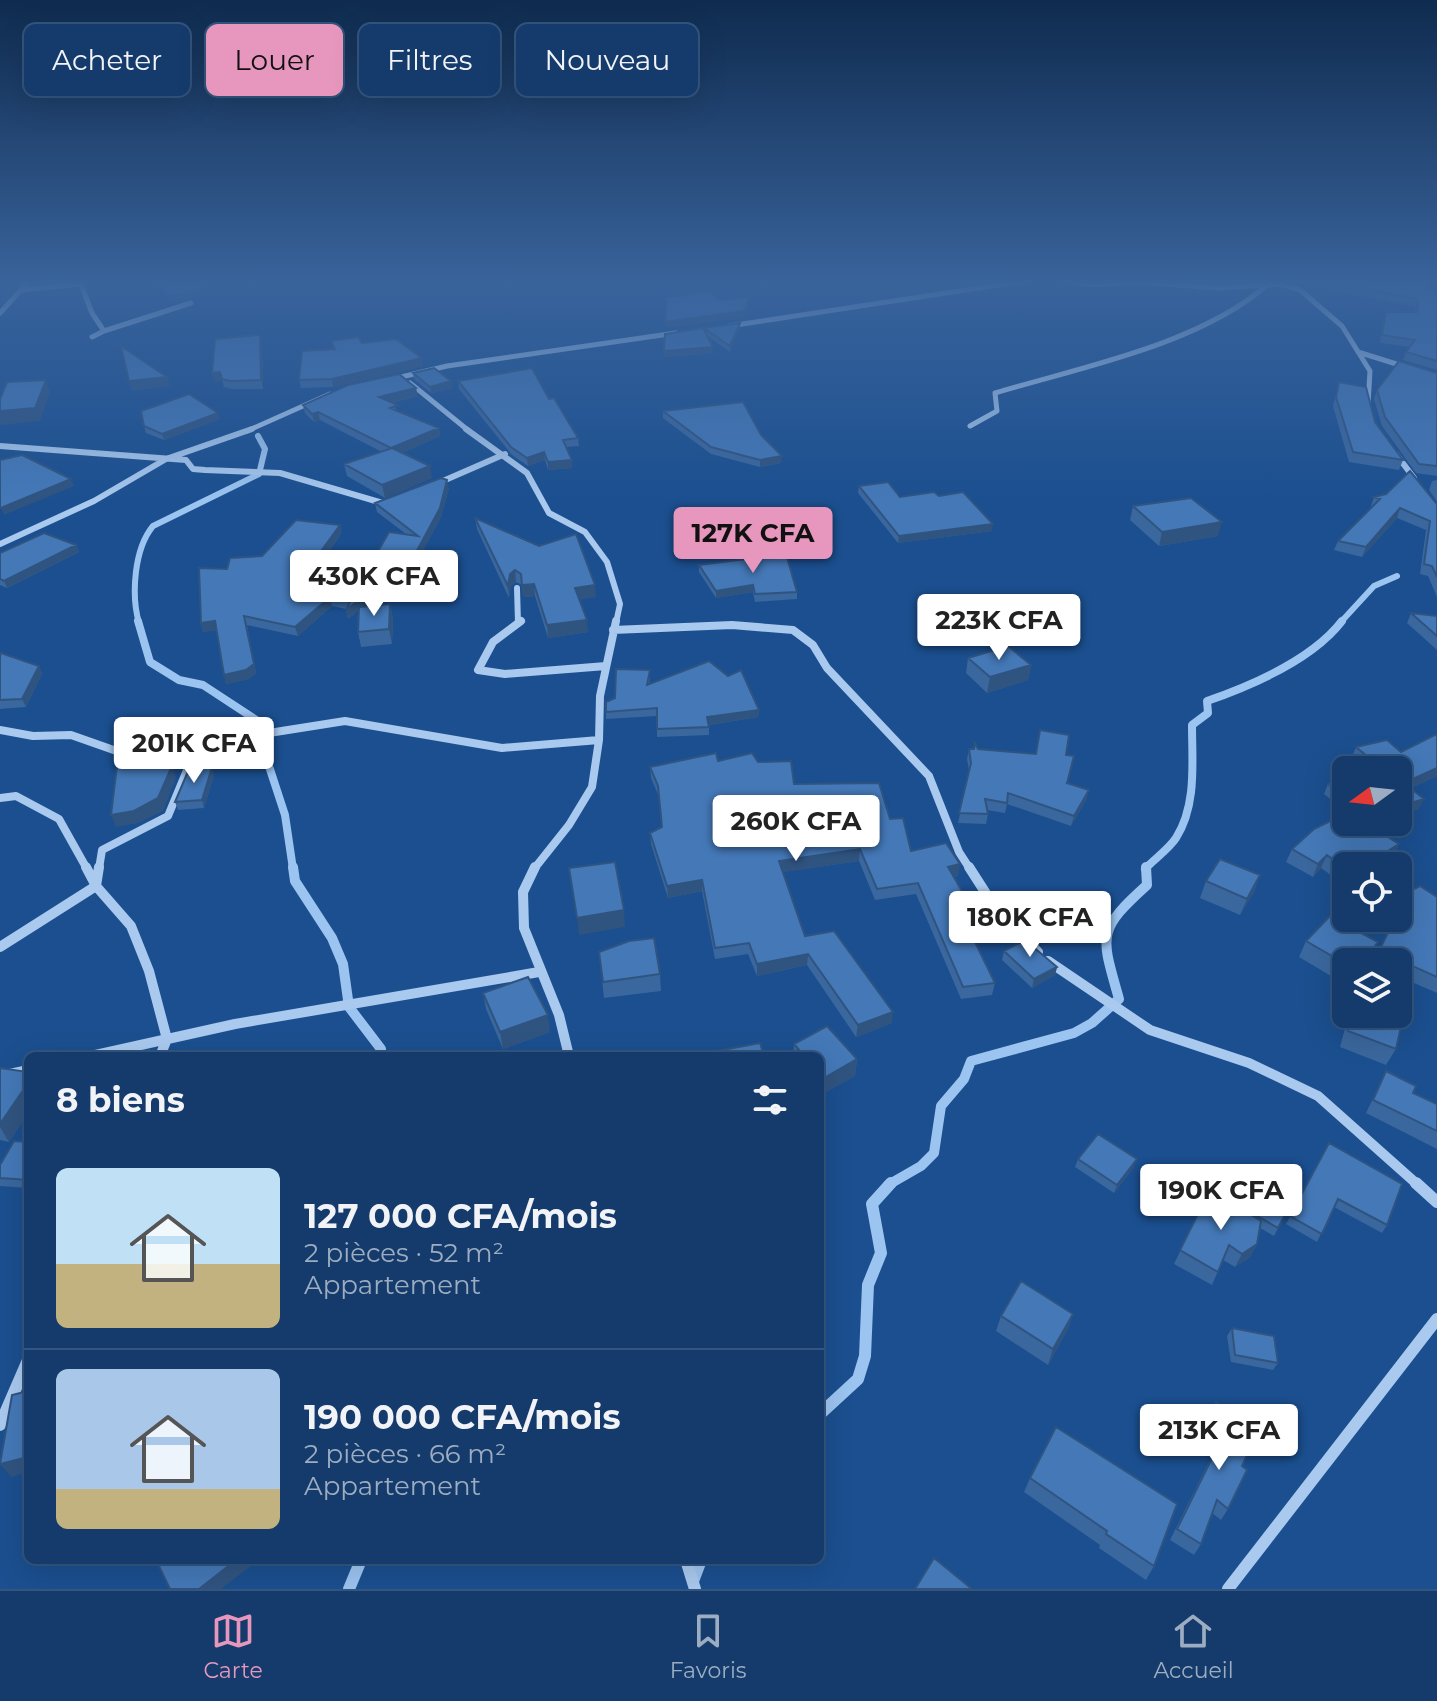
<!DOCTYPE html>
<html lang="fr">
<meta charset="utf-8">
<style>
:root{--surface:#143b6b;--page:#214673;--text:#f1f3f6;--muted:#9dadc1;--line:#33557e;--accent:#e797bd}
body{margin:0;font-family:Montserrat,sans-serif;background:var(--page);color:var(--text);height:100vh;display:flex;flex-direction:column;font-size:30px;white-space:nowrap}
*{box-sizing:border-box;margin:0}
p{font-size:26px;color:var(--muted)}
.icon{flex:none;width:44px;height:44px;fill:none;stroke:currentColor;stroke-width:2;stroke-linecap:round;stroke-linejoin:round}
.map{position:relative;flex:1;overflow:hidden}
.details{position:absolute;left:24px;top:1052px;width:800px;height:512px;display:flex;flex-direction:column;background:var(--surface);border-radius:12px;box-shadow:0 8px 32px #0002,0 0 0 2px var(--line)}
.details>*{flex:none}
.banner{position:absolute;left:24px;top:24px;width:800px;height:72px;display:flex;gap:16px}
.needle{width:52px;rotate:255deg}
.buttons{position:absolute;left:1332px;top:756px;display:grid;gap:16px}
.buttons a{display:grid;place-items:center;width:80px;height:80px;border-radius:12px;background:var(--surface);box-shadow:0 8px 32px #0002,0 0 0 2px var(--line);font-size:40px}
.price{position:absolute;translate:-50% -68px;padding:0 18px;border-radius:8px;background:#fff;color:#222;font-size:26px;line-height:52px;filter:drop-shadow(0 2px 4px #0008)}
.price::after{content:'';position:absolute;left:50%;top:48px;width:24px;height:18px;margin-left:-12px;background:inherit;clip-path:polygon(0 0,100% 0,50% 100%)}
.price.active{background:var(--accent);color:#111}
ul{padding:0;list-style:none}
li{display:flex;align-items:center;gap:24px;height:200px;padding:0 32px}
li+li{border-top:2px solid var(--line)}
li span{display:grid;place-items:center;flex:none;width:224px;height:160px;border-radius:12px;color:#555}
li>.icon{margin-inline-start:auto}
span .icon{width:96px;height:96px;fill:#fffc;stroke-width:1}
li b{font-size:34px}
h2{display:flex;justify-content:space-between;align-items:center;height:96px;padding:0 32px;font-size:34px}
.tag{padding:0 28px;border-radius:12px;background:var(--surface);box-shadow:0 8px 32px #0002,0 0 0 2px var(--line);font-size:28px;line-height:72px}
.tag.active{background:var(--accent);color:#111}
.dock{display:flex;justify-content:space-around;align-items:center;height:112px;border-top:2px solid var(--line);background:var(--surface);font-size:22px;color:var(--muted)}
.dock a{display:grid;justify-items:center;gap:4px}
.dock .active{color:var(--accent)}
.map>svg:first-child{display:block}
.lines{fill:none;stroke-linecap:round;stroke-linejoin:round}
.stream-far3{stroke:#9cc4f0;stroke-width:6}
.stream-far2{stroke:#9cc4f0;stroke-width:8}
.stream-far1{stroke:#9cc4f0;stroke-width:10}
.stream{stroke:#9cc4f0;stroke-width:12}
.minor-far4{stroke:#a9c9ee;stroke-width:5}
.minor-far3{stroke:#a9c9ee;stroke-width:6}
.minor-far2{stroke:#a9c9ee;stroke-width:8}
.minor-far1{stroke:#a9c9ee;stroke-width:10}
.minor{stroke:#a9c9ee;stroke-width:12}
.wall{fill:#3a679d}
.shaded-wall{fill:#305480}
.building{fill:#4478b7;stroke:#305480;stroke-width:2}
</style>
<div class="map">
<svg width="1437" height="1589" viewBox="0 0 1437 1589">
<rect width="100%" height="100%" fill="#1b4f8f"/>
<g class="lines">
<!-- stream-far3 -->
<path class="stream-far3" d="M139,623C131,595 134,549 153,526L259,474L265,449L258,436
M1340,623L1374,586L1397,576"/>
<!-- stream-far2 -->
<path class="stream-far2" d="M138,621L150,662L179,680L203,685L264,725L265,754L285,815L293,869
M1145,869C1154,859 1168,850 1176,838C1197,805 1192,762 1192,725L1208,713L1207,701C1253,685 1312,660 1342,621"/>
<!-- stream-far1 -->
<path class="stream-far1" d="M293,867L295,881L332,938L343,964L349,1007L381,1049V1056
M888,1185L921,1166L934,1153L941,1106L964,1079L971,1061L1074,1033L1092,1023L1119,999C1101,935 1096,931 1147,885L1146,867"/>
<!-- stream -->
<path class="stream" d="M820,1414L858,1379L865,1356L868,1285L881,1253L872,1204L891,1183
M693,1581L701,1560
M349,1589L361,1560"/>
<!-- minor-far4 -->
<path class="minor-far4" d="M1062,280L1093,285L1138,282L1218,288L1280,284L1300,290L1342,326L1370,371L1368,404
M21,290L81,284L92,313L104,331L92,337
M0,313L30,280
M729,326L1031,280
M104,331L191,303
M1358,352L1406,367
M393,379L447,366L676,333
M410,383L469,431
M970,426L997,411L995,393C1081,367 1197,345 1266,286
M247,431L330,394"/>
<!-- minor-far3 -->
<path class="minor-far3" d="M466,429L527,473L549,513L585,532L607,562L620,604L616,623
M0,446L186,460L193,469L205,470L280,473L386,504
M1396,454L1414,478
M436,484L505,454
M0,544L94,501L166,459L252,429
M517,588L518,623"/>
<!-- minor-far2 -->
<path class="minor-far2" d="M521,621L493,642L478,670L505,674L606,666
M613,630L732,625L793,630L813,645L827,668L929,776L959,852L970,869
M0,730L33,736L71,735L125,754L190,763L216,761L269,733L345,721L502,748L599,740
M0,798L16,796L59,819L87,869
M99,869L102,850L168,816L190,763
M534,869L569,825L592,787L599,740L600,696L616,621"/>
<!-- minor-far1 -->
<path class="minor-far1" d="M86,867L96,886L131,926L149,971L167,1039L160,1056
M535,867L523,892L524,928L559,1015L569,1056
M969,867L994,906L1038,952
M0,947L96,886L99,867
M1048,961L1150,1030L1249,1063L1318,1096L1418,1185
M91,1056L235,1024L539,972
M0,1076L28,1070"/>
<!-- minor -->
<path class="minor" d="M1416,1183L1437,1202
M0,1425L28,1360
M686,1560L695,1589
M1228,1589L1437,1319"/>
</g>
<!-- wall -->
<path class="wall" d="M1285,280H1424L1437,296V370L1403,360L1406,352L1410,347L1380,343L1383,319L1386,312H1415V307Z
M740,323L739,328L730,352L706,335L713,347V353L664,357L704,331V328Z
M260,335L262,342L263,389H232L224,387L222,380L214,381L212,373Z
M331,341L362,343L423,366L333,387L301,388L299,380L333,349Z
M413,373L452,388L431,393L414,379Z
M1437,373V476L1416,473L1382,426L1374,399L1377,390Z
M458,381L549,399L578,438L579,446L567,447L572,468L548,470L545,460L528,466L512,455L459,389Z
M1339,382L1375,422L1403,460L1399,470L1349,462L1333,406Z
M418,396L391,403L399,412L439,428L440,436L402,453L432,478L385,498L347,476L344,464L382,452L320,420L314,422L305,413L303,405Z
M663,411L761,435L781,463L760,467L711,454L663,418Z
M220,419L164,440L146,433L144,426Z
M1437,480V502L1429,490L1432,481Z
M859,486L900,497L992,531L898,543L858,493Z
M449,488L441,517L414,567L362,607L390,604L393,619L392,644L361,647L358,632L359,610L348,619L346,609L332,606L298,636L247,625L256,673L249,679L226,684L216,630L203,632L201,623L227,569L340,525L341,534L322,562L367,571L406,534L377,512L375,503Z
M1374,497L1437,504V597L1428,576L1420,574L1426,530L1397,518L1362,557L1334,550L1338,541L1372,507L1371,506Z
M1133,506L1218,536L1159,546L1130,520Z
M475,518L596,597L579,599L588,632L548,638L535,596L523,597L522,585L516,582L511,586L509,598L477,529Z
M76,545L79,552L7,588L0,585V553Z
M699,565L797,592V599L755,602L753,592L716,598L699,572Z
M1411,613L1437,616V650L1407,623Z
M0,656L39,666L42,674L26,707L0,709Z
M968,658L1031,665L1028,680L987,693L966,673Z
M650,677L649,685L759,710L758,717L709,725V735L657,737V716L606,719V702L615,698Z
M1437,734V776L1411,788L1419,809L1398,815V770H1367L1352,757L1356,747L1401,752Z
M969,749L1036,754L1066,755L1067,783L1089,790L1086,800L1071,826L1007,804L1005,813L987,810L988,814L986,824L958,823L969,771L967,759Z
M718,761L758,762L794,784L890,819L911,851L958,876L954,877L972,923L968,927L995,983L992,995L961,999L916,894L875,900L859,861L783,872L805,936L892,1023L856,1037L807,965L757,976L748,954L715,959L702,891L668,898L651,844L650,833L662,828L659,797L651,778L650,767Z
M214,775L204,808L178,810L175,802Z
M1346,778V811L1324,794L1328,784Z
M1377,823L1374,829L1399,844L1393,857L1346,866V886L1321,868L1313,877L1286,862L1292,849Z
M1260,875L1254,892L1240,915L1200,898L1206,881Z
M1398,877L1414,889L1437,897V993L1398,976V962H1373L1394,920L1390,918H1398Z
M1306,941L1370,958L1367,962H1346V985L1299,957Z
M1004,951L1057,967L1055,975L1032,988L1002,960Z
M599,952L660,974L661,991L604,998Z
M483,993L550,1032L503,1049L486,1009Z
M1349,1014H1398L1396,1049L1386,1065L1340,1047Z
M827,1026L857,1059L855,1076L822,1094L820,1092V1056H793L794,1044Z
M0,1068L28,1072V1113L9,1142L0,1140Z
M1386,1071L1413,1093L1437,1104V1149L1366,1113Z
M28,1142V1188L0,1186V1165Z
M1329,1143L1387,1225L1382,1233L1334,1207L1317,1242L1286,1224Z
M1078,1159L1134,1167L1114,1193L1075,1167Z
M1264,1195L1288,1209L1274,1236L1260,1228L1257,1244L1250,1257L1235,1267L1223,1260L1212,1285L1174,1264L1201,1208L1253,1216Z
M1073,1314L1068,1329L1048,1365L996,1331L1001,1316Z
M1232,1328L1278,1363L1273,1370L1231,1362L1227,1336Z
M1216,1402L1242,1466L1228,1509L1221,1520L1212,1513L1201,1544L1194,1555L1170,1540L1216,1448L1198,1435Z
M1056,1427L1154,1566L1146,1580L1099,1548L1100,1545L1024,1492L1030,1478Z"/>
<!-- shaded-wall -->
<path class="shaded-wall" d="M207,287L208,293L168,302L167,297Z
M750,297V302L744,317L666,328L665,322Z
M740,323L739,328L730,352V346Z
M260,335L262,342L263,389L261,380Z
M713,347V353L664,357V351Z
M422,358L423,366L333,387L332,379Z
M220,372L223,380L214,381L212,373Z
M167,377L170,386L132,391L129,381Z
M46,380L50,392L40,421L0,425V411Z
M451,381L452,388L431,393L430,387Z
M416,388L418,396L380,405L379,397Z
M318,412L320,420L314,422L312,414Z
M218,413L220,419L164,440L162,434Z
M439,428L440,436L393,457L391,448Z
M544,452L545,460L528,466L527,458Z
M782,456L781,463L760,467V460Z
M572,460V468L548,470V462Z
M430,466L432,478L385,498L382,485Z
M71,479L74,486L4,515L1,508Z
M447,480L449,488L441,517L414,567L348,619L346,610L413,558Z
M1400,508L1397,518L1362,557L1366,547Z
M1222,522L1218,536L1159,546L1162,532Z
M993,524L992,531L898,543L899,536Z
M340,525L341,534L316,570L314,561Z
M76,545L79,552L7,588L4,581Z
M515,570L516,582L511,586L509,598L508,586L510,574Z
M534,584L535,596L523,597L522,585Z
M595,585L596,597L576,600L575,588Z
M753,585V592L716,598V591Z
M330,597L332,606L298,636L295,627Z
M390,604L393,619L392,644L389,629Z
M244,616L256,673L249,679L226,684L224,675Z
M587,620L588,632L548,638L547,625Z
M215,621L218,630L203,632L201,623Z
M1031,665L1028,680L987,693L990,677Z
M39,666L42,674L26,707L22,699Z
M759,710L758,717L707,725V717Z
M162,759L167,771L172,766L176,778L163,811L138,823L116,827L111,815L162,766Z
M212,767L214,775L204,808L202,800Z
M1437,768V776L1400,793L1404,783Z
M1089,790L1086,800L1071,826L1074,816Z
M1424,799L1419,809L1398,815V807Z
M1399,844L1393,857L1379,866L1373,860Z
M860,849L859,861L779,873V861Z
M1327,855L1321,868L1313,877L1318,864Z
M960,864L958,876L946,878L948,867Z
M1260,875L1254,892L1240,915L1247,899Z
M702,880V891L668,898L667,886Z
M624,910L625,927L579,935L577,918Z
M974,912L972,923L967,927L969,915Z
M1378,942L1367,962H1362Z
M808,954L807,965L757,976V964Z
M1057,967L1055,975L1032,988L1034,979Z
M893,1012L892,1023L856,1037L858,1025Z
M548,1015L550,1032L503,1049L500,1032Z
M857,1059L855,1076L822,1094L824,1078Z
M28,1083V1113L9,1142L0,1127V1124Z
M1137,1159L1134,1167L1114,1193L1117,1185Z
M1257,1244L1250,1257L1235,1267L1242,1254Z
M1073,1314L1068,1329L1048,1365L1053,1349Z
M28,1457V1472L11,1477L0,1464Z
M236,1560H250L252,1565L221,1589H199Z"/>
<!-- building -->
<path class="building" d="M157,280H205L207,287L167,297Z
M1323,280H1424L1437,296V361L1406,352L1415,340L1382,335L1386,312H1417L1418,299Z
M708,291L720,300L750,297L744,311L665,322L667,301L663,298Z
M740,323L730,346L704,328Z
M703,328L713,347L664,351L665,334Z
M260,335L261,380L230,381L222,379L220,372L212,373L215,339Z
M358,337L362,343L396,339L422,358L332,379L299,380L302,351L335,349L331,341Z
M121,346L167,377L129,381Z
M1399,361L1437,373V466L1419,464L1385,417L1377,390Z
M434,368L451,381L430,387L413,373Z
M532,368L549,399L554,398L578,438L563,440L572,460L548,462L544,452L527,458L511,447L458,381Z
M399,374L416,388L379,397L398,405L390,408L439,428L391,448L318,412L312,414L303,405L348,385Z
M46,380L35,408L0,411V399L7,382Z
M1339,382L1366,387L1375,422L1403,460L1353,452L1336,397Z
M189,394L218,413L162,434L144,426L141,411Z
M743,402L761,435L782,456L760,460L711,447L663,411Z
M392,448L430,466L382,485L344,464Z
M22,455L71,479L1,508H0V460Z
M1410,471L1437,504V577L1432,566L1424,564L1430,521L1400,508L1366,547L1338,541L1380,499L1374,497L1386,494Z
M441,478L447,480L440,508L413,558L346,610L350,602L330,597L295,627L244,616L254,664L246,670L224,675L215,621L201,623L199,568L227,569L230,558L262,556L296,520L340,525L314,561L367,571L389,532L418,536L375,503Z
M888,482L900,497L934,492L939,496L963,492L993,524L899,536L859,486Z
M1191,498L1222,522L1162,532L1133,506Z
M475,518L539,546L576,534L595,585L575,588L587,620L547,625L534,584L522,585L521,574L515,570L510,574L508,586Z
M44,533L76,545L4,581L0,579V553Z
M786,554L797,592L755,594L753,585L716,591L699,565Z
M390,604L389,629L358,632L359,607Z
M1411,613L1437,616V636Z
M1008,646L1031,665L990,677L968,658Z
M1,653L39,666L22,699L0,700V656Z
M709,661L728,676L741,670L759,710L707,717L709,727L657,729V708L606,712V702L615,698L616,669L650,670L647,685Z
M1040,730L1069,735L1066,755L1074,756L1067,783L1089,790L1074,816L1008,793L1007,803L985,799L988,814L959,813L971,763L969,749H974L975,743L978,749L1036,754Z
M1437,734V768L1404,783L1424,799L1398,807V770H1366L1379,766L1356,747L1387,740L1401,752Z
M716,753L718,761L752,753L758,762L791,761L794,784L879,783L890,819L903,818L911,851L946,843L960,864L948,867L974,912L969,915L956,903L995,983L963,987L918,883L877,889L860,849L779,861L805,936L834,931L893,1012L858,1025L808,954L757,964L749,943L715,948L702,880L667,886L650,833L662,827L658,786L650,767Z
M162,759V766H172L158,798L134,811L111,815L117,766Z
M212,767L202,800L175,802L189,769Z
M1346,778V797L1328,784Z
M1346,813V822H1376L1377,823L1370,826L1399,844L1373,860L1382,866H1346V869L1327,855L1318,864L1292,849L1314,829Z
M1220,859L1260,875L1247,899L1206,881Z
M615,862L624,910L577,918L569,868Z
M1398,877L1414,889L1420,886L1437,897V977L1379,951L1395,918H1398V911L1400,907L1398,906Z
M1330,916L1378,942L1362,962H1346V964L1306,941Z
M654,938L660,974L603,982L599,952L629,941Z
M1025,940L1057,967L1034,979L1004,951Z
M528,977L548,1015L500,1032L483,993Z
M1398,1001L1406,1004L1396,1049L1348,1031L1353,1014H1398Z
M827,1026L857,1059L824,1078L820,1074V1056H804L794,1044Z
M760,1043L764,1056H719L717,1051Z
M0,1068L28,1072V1083L0,1124Z
M1386,1071L1416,1086L1413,1093L1437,1104V1131L1373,1100Z
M1098,1134L1137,1159L1117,1185L1078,1159Z
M14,1141L28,1142V1180L0,1178V1165Z
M1329,1143L1402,1184L1387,1225L1338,1199L1322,1234L1290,1216Z
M1214,1191L1261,1221L1257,1244L1242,1254L1229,1245L1218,1272L1180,1250L1201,1208Z
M1264,1195L1288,1209L1278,1228L1254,1214Z
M1021,1281L1073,1314L1053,1349L1001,1316Z
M1232,1328L1274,1336L1278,1363L1235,1355Z
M28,1391V1457L0,1464L12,1395Z
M1216,1402L1258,1431L1242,1466L1247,1470L1228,1509L1217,1500L1201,1544L1177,1529L1223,1436L1205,1423Z
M1056,1427L1177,1504L1154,1566L1106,1534L1107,1531L1030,1478Z
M934,1558L972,1589H915Z
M156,1560H236L199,1589H170Z"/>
<!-- sky -->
<linearGradient id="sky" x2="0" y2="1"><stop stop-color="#0f2b4f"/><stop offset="0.56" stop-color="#39639b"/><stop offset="1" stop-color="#39639b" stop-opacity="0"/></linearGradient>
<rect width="1437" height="502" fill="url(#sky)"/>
</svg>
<div class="buttons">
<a><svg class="needle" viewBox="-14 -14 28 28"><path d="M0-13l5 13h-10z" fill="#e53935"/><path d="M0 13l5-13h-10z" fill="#9dadc1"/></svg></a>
<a><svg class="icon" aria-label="locate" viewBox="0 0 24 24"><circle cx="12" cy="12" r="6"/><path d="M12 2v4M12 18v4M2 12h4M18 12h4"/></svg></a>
<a><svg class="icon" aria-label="layers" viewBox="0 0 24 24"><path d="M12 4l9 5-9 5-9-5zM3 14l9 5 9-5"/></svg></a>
</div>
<b class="price active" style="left:753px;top:575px">127K CFA</b>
<b class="price" style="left:374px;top:618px">430K CFA</b>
<b class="price" style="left:999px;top:662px">223K CFA</b>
<b class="price" style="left:194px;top:785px">201K CFA</b>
<b class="price" style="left:796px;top:863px">260K CFA</b>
<b class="price" style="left:1030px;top:959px">180K CFA</b>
<b class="price" style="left:1221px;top:1232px">190K CFA</b>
<b class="price" style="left:1219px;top:1472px">213K CFA</b>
<div class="banner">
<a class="tag">Acheter</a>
<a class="tag active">Louer</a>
<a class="tag">Filtres</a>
<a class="tag">Nouveau</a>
</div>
<section class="details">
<h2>8 biens<svg class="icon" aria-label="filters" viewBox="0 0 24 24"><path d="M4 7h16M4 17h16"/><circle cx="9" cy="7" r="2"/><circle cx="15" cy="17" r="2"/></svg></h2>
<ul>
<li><span style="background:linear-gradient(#bfe0f5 60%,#c2b280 0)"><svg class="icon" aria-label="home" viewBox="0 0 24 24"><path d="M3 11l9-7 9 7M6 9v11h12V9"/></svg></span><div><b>127 000 CFA/mois</b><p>2 pièces · 52 m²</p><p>Appartement</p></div></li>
<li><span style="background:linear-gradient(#a9c7e8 75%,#c2b280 0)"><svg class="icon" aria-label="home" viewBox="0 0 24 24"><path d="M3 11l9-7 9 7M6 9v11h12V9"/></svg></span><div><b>190 000 CFA/mois</b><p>2 pièces · 66 m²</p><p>Appartement</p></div></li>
</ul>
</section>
</div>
<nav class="dock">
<a class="active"><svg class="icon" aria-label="map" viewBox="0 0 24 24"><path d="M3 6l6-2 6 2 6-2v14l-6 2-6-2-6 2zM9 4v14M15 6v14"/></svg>Carte</a>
<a><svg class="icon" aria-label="saved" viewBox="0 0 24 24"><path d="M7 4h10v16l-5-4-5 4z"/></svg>Favoris</a>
<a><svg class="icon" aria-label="home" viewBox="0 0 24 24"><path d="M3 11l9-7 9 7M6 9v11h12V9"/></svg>Accueil</a>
</nav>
